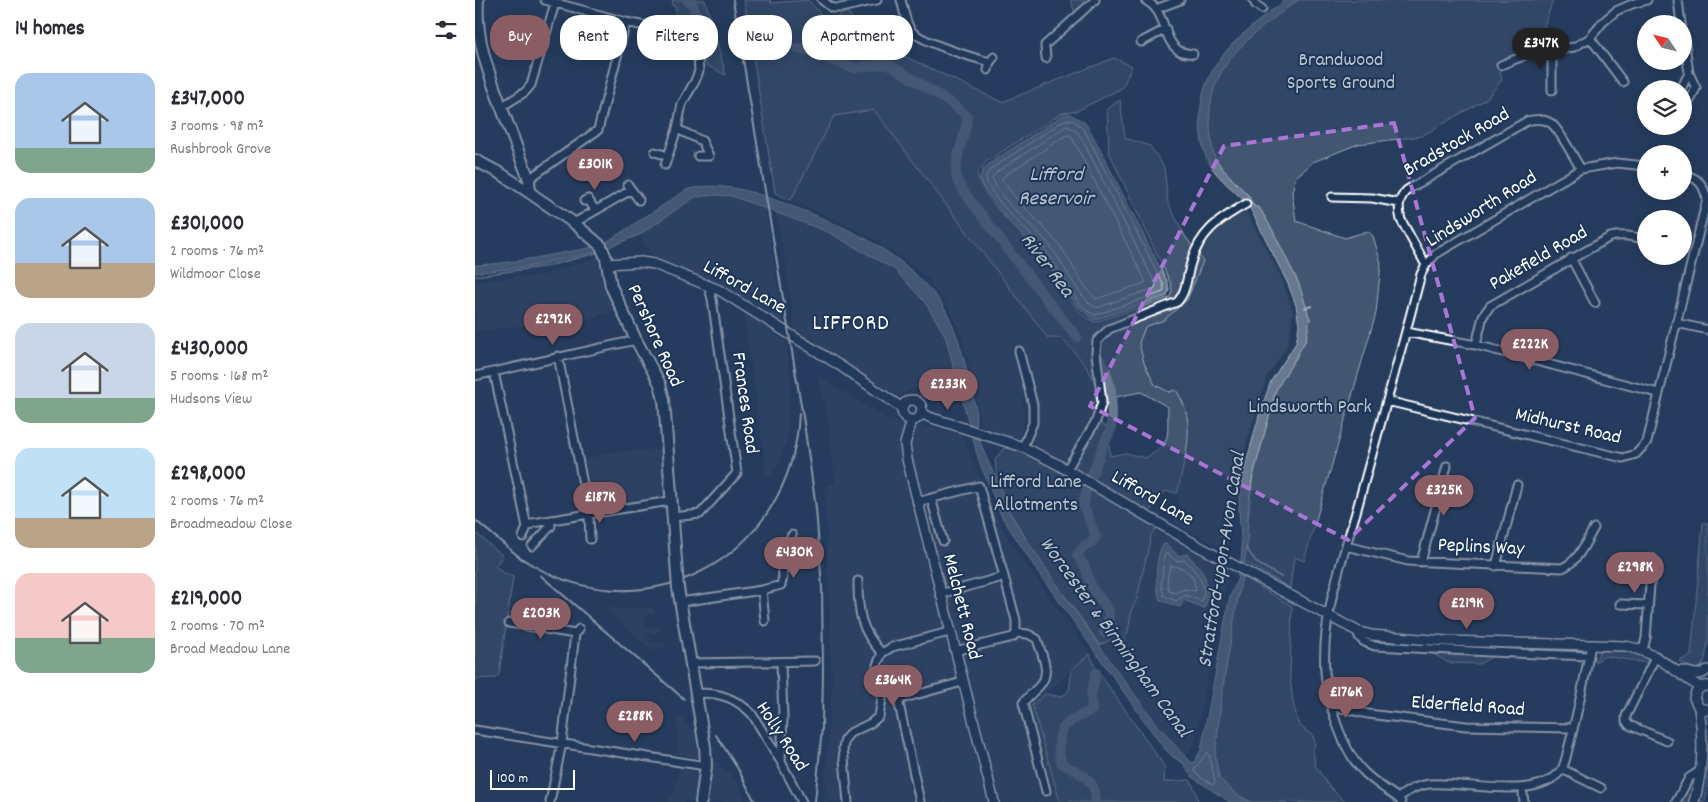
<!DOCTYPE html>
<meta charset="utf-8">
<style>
:root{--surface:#fff;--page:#f2f2f3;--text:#2b2b33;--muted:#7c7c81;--accent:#8a5d65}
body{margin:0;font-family:Dekko,sans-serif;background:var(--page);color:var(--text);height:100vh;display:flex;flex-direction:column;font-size:19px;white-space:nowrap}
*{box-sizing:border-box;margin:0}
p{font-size:16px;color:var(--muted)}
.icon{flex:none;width:28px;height:28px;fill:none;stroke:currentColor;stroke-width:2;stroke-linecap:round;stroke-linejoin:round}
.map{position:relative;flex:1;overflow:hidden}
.details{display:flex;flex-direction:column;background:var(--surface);width:475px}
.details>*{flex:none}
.banner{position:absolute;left:15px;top:15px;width:475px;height:45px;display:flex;gap:10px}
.needle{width:32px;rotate:305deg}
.controls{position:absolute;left:1162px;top:15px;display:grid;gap:10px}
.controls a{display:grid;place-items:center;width:55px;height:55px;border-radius:50%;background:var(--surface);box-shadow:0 2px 12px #0003;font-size:25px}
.scale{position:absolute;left:15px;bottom:12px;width:85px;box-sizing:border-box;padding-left:5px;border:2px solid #fff;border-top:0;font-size:14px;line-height:18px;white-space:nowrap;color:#fff;-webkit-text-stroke:4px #1d3557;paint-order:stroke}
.price{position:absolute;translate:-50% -42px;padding:0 11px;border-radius:18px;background:var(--accent);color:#fff;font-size:16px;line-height:32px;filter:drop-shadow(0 1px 2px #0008)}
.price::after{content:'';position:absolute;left:50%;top:30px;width:15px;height:11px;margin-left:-8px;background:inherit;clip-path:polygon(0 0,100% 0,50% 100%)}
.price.current{background:#222;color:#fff}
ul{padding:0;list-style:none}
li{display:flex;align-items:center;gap:15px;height:125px;padding:0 15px}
li span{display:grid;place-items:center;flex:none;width:140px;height:100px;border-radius:15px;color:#555}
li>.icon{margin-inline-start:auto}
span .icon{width:60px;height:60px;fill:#fffc;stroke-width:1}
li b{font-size:21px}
h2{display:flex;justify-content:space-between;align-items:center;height:60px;padding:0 15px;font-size:21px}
.chip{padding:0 18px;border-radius:20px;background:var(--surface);box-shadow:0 2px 12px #0003;font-size:18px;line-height:45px}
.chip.current{background:var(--accent);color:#fff}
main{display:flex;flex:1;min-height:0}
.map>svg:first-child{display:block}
.built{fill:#344a68}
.green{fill:#425672;stroke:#a0aab8}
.water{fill:#67788e;stroke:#a4aebb}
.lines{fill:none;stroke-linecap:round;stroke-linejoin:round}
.shore{stroke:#c2c9d2;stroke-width:1}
.stream{stroke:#a4aebb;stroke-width:2}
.river{stroke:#67788e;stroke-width:10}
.minor-casing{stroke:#fff;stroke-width:11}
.tertiary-casing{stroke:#fff;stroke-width:12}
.primary-casing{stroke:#fff;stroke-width:14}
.minor{stroke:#1d3557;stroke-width:7}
.tertiary{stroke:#1d3557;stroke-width:9}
.primary{stroke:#1d3557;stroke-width:10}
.rail{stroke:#fff;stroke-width:2}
.primary-bridge-casing{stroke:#fff;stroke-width:14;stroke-linecap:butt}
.primary-bridge{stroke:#1d3557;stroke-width:10}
.marked{fill:none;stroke:#a976d5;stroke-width:4;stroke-dasharray:10 6;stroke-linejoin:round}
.labels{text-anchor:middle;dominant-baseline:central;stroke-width:4;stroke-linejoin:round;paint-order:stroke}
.park-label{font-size:20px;fill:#bdc4ce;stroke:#1d3557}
.street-label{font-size:20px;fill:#fff;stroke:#1d3557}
.water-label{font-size:21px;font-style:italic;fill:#bbc2cc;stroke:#1d3557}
.quarter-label{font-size:22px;letter-spacing:1px;fill:#fff;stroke:#1d3557}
</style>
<main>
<section class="details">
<h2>14 homes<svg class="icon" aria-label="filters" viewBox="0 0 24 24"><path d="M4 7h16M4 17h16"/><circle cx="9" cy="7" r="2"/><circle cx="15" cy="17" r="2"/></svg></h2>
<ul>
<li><span style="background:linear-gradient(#a9c7e8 75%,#7fa58c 0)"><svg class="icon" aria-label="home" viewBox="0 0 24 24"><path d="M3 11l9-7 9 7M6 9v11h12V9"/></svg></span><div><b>£347,000</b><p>3 rooms · 98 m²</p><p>Rushbrook Grove</p></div></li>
<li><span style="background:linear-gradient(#a9c7e8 65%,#b9a48a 0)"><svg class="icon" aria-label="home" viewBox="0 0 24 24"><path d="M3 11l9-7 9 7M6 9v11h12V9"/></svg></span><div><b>£301,000</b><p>2 rooms · 76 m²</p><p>Wildmoor Close</p></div></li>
<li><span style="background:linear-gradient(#c9d6e8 75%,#7fa58c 0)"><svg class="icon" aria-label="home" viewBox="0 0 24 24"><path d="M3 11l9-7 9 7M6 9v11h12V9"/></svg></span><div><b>£430,000</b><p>5 rooms · 168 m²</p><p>Hudsons View</p></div></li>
<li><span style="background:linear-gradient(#bfe0f5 70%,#b9a48a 0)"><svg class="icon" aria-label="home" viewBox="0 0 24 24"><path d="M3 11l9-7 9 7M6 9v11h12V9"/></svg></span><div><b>£298,000</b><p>2 rooms · 76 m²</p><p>Broadmeadow Close</p></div></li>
<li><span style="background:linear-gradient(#f6c9c9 65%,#7fa58c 0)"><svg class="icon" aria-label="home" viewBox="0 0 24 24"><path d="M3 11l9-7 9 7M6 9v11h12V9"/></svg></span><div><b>£219,000</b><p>2 rooms · 70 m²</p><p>Broad Meadow Lane</p></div></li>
</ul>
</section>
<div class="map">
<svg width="1233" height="802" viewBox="0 0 1233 802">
<rect width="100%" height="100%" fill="#263d5e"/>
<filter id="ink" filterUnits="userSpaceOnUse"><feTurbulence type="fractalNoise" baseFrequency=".02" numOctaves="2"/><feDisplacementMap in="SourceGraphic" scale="10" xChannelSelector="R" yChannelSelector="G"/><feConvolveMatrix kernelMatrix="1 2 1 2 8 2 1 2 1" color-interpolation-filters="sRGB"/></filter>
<g filter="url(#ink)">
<!-- built -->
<path class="built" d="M399,109L586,338L613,367L620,379L624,394L623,407L591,463L560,447L556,440L565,414L549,345L541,350L548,384L549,420L546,436L535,440L507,425L488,340L474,308L452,278L437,265L403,241L374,225L316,200L359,116Z
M240,195L257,196L290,208L309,326L286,306L238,282L180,260L164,235L220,197Z
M769,207L806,277L818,312L815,336L811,348L792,377L774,435L761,485L751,550L699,523L704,506L702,493L713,443L714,424L639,343L711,298L725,251L735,232Z
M300,211L353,232L419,269L449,301L470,335L481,372L423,395L324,336L320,330L311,265Z
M123,257L128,283L142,310L126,315L107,325L69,323L0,331V281L69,275Z
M273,314L311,343L316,388L313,436L304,464L295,476L288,471L291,469L269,316Z
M342,376L412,419L486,434L522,519L537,545L615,654L557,705L585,802H349L357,682L350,486L360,483L353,417Z
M189,449L190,498L120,508L110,459L144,451Z
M682,527L754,571L719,745L710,756L697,743L625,645L653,632L657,609L662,599L676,535Z
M128,607L147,609L178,607L179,613L169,615L171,627L184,626L188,631L172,634L173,638L176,637L177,640H174V643L189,641L190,647L176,650Z
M201,717L207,719L214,725L215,730H219L223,757L201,755L203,740Z
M235,760L241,761L262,782L272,802H230Z
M206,764L227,766L220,802H193L195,794H199Z"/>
<!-- green -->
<path class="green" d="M197,0H230L251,75L231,65L229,49L212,32L199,25L201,7L197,5L198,1Z
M269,0H295L296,3L333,0L348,16L356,20L372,12L397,41L527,102L639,58L657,66L647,88L602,111L587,113L511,162C507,167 501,171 503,178C514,207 546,232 566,255C585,276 592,309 620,322L695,297L697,291L696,284L634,152L632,109L645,100L650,138L675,146L689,167L693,203L710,236L728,261L712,300L689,320L670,327L664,343L669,363L680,385L694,392L701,390C723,422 710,458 702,493L691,491L682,497L671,520L682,527L676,535L662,599L657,609L653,632L648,641L637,639L625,645L567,564L535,513L522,481L520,459L529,448H543L593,476L623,422L633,428L635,456L651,453L670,458C698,444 692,435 693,407L666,392L635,398L624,394C617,370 603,355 586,338H573L399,110L359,116L316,200L300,193Z
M596,0H616L600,14Z
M823,0H1078L1068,29L1066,44L1023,63L1027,80L1011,99L947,136L883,144L838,162L821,177L817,192L821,221L870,238L893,231L898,236L906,263L901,313L829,561L819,557L815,588L769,561L777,480L801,390L807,378L821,358L835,319L780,207L774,199L775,197C766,187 748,172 742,161C736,151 736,138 735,127C730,64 778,33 823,0Z
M122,253L71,267L0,276L71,265Z
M1228,523H1233V642L1230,658L1227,666L1223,669H1218L1204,661L1216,656Z
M0,532L28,556L20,566L27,572L38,577L24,674L21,678L0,679Z
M766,576L817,606L815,676L818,703L824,725L838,736L840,742L838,751L840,765L854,786L870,802H776L761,794L744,779L740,756L746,700Z
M1130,648C1145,648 1159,651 1172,658V663L1130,656L1120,662L1125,651Z
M955,652L1020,655L1004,664L974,663Z
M615,654L620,667L690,767L689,782L715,780L721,792L723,802H585L557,705L570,694L586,697L594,691L597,669Z
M283,717L306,719L304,750Z
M1233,757V786L1230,802H1223Z
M1221,777L1216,802H1205L1215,783Z"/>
<!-- water -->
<path class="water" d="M810,0H823C778,34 730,64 735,127C736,138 736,151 742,161C749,172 766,187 775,198V200L780,207H784L797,229L824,284L835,319L831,340L801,390L777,480L773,511L772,547L747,689L740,756L744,778L761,794L776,802H755L717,777L708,763L698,757L688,747L561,569L527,517L504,461L470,335L449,301L419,269L353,232L257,196L240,195L220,197L164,235L121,252L56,266L0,273V265C28,264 54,259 81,254C97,251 114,249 130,243L213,189C225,187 238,185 250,187C277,190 302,201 327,210C372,228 413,246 447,281C454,289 462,296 467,304C486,336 492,374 501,409C498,435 512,458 522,481C527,492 530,503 535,513C551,543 700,759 719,763L726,750L754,600L762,580L767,553L764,509L766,482L785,412L796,381L821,343L824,326L821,305L813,284L776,210C764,192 743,181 733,161C726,148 725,131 725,116C727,59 770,32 810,0Z
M595,114L609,122L615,130L693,283L694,290L692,296L619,320L602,306L567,254L528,214L508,187L505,179L506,174L508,169L515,163L588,115Z
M689,544L693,545L703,556L712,554L725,568L730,577L734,597L729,608L709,600L705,607L685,600C680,587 680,554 689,544Z"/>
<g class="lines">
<!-- shore -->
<path class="shore" d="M590,120C600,118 606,126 611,133L688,284L689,289L688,292L620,315C601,309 584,267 571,251C558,234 511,196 511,176L516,169Z
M592,126L600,130L606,137L681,285L680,288L621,308C605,300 589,264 577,249C560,224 529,207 517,178L522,172Z
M592,135H595L599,141L670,280V283L621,299C604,283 596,259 581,241C563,220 543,203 527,180L528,177Z
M690,554H693L702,561L710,560C720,571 734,584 727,601L710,595L701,601L689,596L686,585Z
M696,566L708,568L718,577L721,591L709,589L699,593L694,591C691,583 692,573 696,566Z
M732,753L734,755L740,782L738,785L725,777L719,771Z"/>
<!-- stream -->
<path class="stream" d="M830,308L837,306
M771,548L782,563L806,577"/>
<!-- river -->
<path class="river" d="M212,0L218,5L226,31L236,38
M322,48L339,51L359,61L380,68L408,64L417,66L476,103L492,116C492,137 479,155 481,176C482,185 502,209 508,217C539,258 570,298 602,337
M622,356L630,368L636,390L637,416L636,429L628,446L613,486L609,501V507L621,537L615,544L610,545L602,555L610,567L617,588L633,609L634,617L629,633
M620,802C624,781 603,771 587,764C583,753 583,740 587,729L597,720L617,710L616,695L621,673"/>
<defs>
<path id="minor" d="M70,0L151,22L194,31L207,37L216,45L223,57L224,71L220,81L207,104L202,129L193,156L180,152
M347,0L357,8H366L402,0
M426,0C429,9 430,22 436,30C445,42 499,58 515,62L519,57
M670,0C692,11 687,39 703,50C707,53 713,53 718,54
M778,0L781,5L787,9
M1203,0L1206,24
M681,9L705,0
M1115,38L1148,82
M1209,38L1214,73L1221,88L1216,99L1211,101L1209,99
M666,42L691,29
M571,58L570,45L620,0
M1026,65L1066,49L1077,51L1099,47L1115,38L1128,22L1141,11L1157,4L1172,0
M513,70L515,62
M1206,89L1214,73
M1077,90V51
M26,107L50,92L56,85L80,3
M202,129L227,141L234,156H223
M190,165L193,156
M54,179L123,130L151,22
M153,185L164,200
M857,197L897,198L924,203
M109,201L113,199L120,210
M99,223L156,190
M1096,258L1120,303
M951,265L926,220C923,208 923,199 932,190L1052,121C1060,119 1071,118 1078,125C1086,133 1099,158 1106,169
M1201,323L1233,330
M931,332L1001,345L1183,393
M1001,345L1008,316L1015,306L1135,237C1148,234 1159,236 1171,240
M544,351L558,405V423L548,447
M83,356L114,515L115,539
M19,372L52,527
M0,376L161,340
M912,401L1148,458L1161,454L1172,442L1232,199C1228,184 1224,178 1209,175
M592,469L621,421L627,402L621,353L622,341L634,329L702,302C711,293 712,278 715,266C724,232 743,220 771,204
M456,498L468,541
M442,502L504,486L541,620V633L553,634L562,639C566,654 577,672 565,685C560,691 553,696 548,703L571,791
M198,517L225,514L262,473L237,299L233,285
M48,537L52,527L58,523L195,501
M57,546L76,526V520
M871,546L933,561L1087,568C1104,561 1110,543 1119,528
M946,562L972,466
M1021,566L1042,485
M383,581C383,612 385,630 407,653
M287,590L290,621
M465,594L528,577
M205,602L287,590L306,585L308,577L306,557L317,535
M1145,604L1173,605
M34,623L100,634
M882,631C884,641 891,643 900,646L1015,652L1114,656
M1168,650L1171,638L1177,558
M480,651L538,637L541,633
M1181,656L1151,716V721L1154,725L1192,741
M215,663L340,661
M306,663L308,717L306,762
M220,694C242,691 262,699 277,714L306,762L327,802
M857,706L893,714L991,726L1098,728
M0,730L231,766
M1087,769L1126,788
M1048,794L1049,802
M923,798C932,791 942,785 954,784C994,781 1059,802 1086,771C1091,763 1092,751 1095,742C1103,710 1110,677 1116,645
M75,802L87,743L100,634L104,629
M373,802L368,748L370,739L375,733L396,723L404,716L407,699L402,673V665L407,653L417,647L474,632
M445,802L424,704L426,699L487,682
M926,802L923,798C911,789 897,781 887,770C867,749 852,701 850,672C846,618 867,560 882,509C903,431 926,353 946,274L951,265L961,254L1106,169L1142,163L1171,166
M1201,802L1214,778L1226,770"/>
<path id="tertiary" d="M132,264L166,262L179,264L244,290L367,367L427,408
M427 410a10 10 0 1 1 20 0a10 10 0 1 1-20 0Z
M446,412L454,417L548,447L582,464L723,546L882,631L896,635L971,641L1151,646C1186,654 1197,671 1225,687
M437,420L430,444L432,459L519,802
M1206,671C1216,672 1223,678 1232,670
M1233,686C1225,685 1221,690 1219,698L1224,708L1233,710
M1219,802C1228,771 1229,740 1224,708"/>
<path id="primary" d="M3,0C0,38 13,71 26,106C35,130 44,154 54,179L55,193
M0,160L28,175L55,193L99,223L126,246L131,258L136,286L161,340L185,384L189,400L202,574
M203,588L230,747L231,766L226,802"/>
</defs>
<!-- minor casing -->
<use href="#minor" class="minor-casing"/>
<!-- tertiary casing -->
<use href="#tertiary" class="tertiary-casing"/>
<!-- primary casing -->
<use href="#primary" class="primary-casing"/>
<!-- minor -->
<use href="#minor" class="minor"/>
<!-- tertiary -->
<use href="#tertiary" class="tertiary"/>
<!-- primary -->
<use href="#primary" class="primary"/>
<!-- rail -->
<path class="rail" d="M258,0L329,423L341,508L347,588L348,672L347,728L340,802
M0,520L48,560
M43,556C165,640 318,560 324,413
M65,575L209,699
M241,735L263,769L280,802"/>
<defs>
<path id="primary-bridge" d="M202,574L203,588"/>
</defs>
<!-- primary-bridge casing -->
<use href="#primary-bridge" class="primary-bridge-casing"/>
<!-- primary-bridge -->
<use href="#primary-bridge" class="primary-bridge"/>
</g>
</g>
<!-- marked area -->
<path d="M0 0H1233V802H0ZM919,123L1000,418L873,540L615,406L749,146Z" fill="#263d5e" fill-opacity=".55" fill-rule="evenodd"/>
<path class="marked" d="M919,123L1000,418L873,540L615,406L749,146Z"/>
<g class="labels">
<!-- park labels -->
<g class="park-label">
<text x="866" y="61">Brandwood<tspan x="866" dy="23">Sports Ground</tspan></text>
<text x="835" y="408">Lindsworth Park</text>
<text x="561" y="483">Lifford Lane<tspan x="561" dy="23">Allotments</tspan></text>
</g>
<!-- street labels -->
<g class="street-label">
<text transform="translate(982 143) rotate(-30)">Bradstock Road</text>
<text transform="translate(1007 210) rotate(-32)">Lindsworth Road</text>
<text transform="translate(1064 259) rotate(-30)">Pakefield Road</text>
<text transform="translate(269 288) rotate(29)">Lifford Lane</text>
<text transform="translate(179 336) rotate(66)">Pershore Road</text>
<text transform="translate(269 403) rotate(82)">Frances Road</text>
<text transform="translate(1093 427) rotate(13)">Midhurst Road</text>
<text transform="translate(677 499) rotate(30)">Lifford Lane</text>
<text transform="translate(1006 548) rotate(3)">Peplins Way</text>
<text transform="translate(486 607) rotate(76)">Melchett Road</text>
<text transform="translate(993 707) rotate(4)">Elderfield Road</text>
<text transform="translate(306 737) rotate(57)">Holly Road</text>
</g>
<!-- water labels -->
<g class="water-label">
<text x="581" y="176">Lifford<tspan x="581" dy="24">Reservoir</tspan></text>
<text transform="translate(571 266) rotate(53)">River Rea</text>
<text transform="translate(748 560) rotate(-81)">Stratford-upon-Avon Canal</text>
<text transform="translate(639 638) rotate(54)">Worcester &amp; Birmingham Canal</text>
</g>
<!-- quarter labels -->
<g class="quarter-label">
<text x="376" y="324">LIFFORD</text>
</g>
</g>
</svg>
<div class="controls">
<a><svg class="needle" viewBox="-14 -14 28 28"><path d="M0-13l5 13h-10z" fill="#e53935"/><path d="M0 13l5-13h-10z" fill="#7c7c81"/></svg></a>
<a><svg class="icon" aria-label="layers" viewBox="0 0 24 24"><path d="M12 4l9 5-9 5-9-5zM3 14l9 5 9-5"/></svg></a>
<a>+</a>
<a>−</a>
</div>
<div class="scale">100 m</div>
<b class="price current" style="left:1066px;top:70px">£347K</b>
<b class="price" style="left:120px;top:191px">£301K</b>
<b class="price" style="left:78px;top:346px">£292K</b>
<b class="price" style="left:1055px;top:371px">£222K</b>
<b class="price" style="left:473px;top:411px">£233K</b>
<b class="price" style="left:969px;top:517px">£325K</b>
<b class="price" style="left:125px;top:524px">£187K</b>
<b class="price" style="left:319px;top:579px">£430K</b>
<b class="price" style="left:1160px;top:594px">£298K</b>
<b class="price" style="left:992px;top:630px">£219K</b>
<b class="price" style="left:66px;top:640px">£203K</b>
<b class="price" style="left:418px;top:707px">£364K</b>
<b class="price" style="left:871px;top:719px">£176K</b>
<b class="price" style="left:160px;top:743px">£288K</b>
<div class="banner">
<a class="chip current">Buy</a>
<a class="chip">Rent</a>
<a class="chip">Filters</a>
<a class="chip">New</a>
<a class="chip">Apartment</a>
</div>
</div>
</main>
